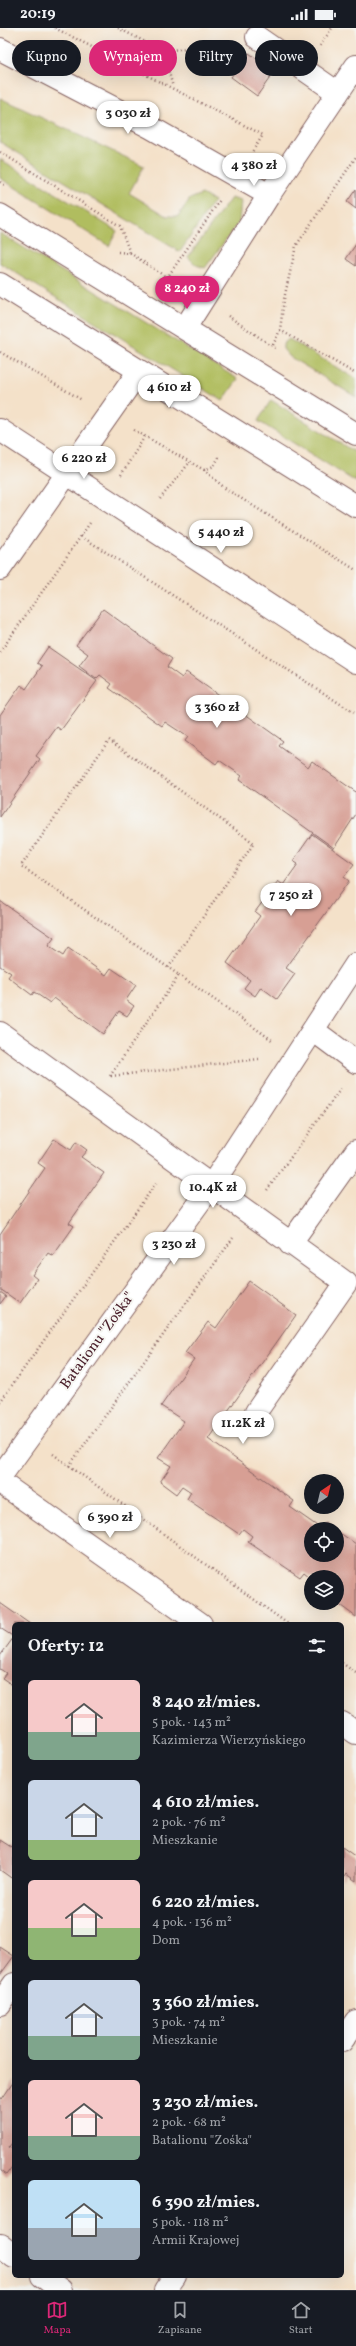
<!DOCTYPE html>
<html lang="pl">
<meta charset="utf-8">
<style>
:root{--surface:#171b24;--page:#20242c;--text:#f1f3f6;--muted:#9ea1a6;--line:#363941;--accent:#db2777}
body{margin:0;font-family:Vollkorn,serif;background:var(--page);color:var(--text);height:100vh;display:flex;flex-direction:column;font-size:15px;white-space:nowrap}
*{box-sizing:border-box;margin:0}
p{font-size:13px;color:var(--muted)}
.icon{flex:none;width:22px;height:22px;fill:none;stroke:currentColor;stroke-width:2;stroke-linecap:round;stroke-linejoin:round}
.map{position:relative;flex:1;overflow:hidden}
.side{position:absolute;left:12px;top:1594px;width:332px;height:656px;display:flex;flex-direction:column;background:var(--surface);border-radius:6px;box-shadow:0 4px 16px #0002}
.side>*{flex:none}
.hud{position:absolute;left:12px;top:12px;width:332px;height:36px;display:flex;gap:8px}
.needle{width:26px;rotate:35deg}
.tools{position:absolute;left:304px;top:1446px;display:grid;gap:8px}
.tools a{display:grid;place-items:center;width:40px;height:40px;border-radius:50%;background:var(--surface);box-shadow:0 4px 16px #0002;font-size:20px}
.price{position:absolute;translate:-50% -34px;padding:0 9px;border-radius:14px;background:#fff;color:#222;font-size:13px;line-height:26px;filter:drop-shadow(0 1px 2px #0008)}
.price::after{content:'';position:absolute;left:50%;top:24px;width:12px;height:9px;margin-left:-6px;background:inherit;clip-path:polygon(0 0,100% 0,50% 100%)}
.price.current{background:var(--accent);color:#fff}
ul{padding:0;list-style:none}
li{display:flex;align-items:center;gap:12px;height:100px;padding:0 16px}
li span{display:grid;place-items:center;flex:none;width:112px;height:80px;border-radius:6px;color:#555}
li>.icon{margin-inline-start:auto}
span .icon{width:48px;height:48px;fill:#fffc;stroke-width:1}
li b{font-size:17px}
h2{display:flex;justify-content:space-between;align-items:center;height:48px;padding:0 16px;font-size:17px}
.tag{padding:0 14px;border-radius:18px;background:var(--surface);box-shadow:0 4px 16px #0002;font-size:14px;line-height:36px}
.tag.current{background:var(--accent);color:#fff}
.status{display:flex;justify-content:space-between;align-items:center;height:28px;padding:0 20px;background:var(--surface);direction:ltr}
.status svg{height:11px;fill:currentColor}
.tabs{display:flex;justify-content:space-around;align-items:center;height:56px;border-top:1px solid var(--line);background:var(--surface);font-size:11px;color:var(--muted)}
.tabs a{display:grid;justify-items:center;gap:2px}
.tabs .current{color:var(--accent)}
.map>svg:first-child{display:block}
.green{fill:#b0bd5e;stroke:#7d6e44}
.building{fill:#d79f94}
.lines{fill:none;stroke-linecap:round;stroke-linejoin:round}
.minor-casing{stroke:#866362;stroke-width:24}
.path{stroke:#866362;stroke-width:2.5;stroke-dasharray:1 3;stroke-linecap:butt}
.minor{stroke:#fff;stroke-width:22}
.labels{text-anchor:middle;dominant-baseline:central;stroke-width:4;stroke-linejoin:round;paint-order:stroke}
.street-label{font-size:15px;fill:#4a1f2b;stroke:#f6f6f2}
</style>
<div class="status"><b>20:19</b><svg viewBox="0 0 49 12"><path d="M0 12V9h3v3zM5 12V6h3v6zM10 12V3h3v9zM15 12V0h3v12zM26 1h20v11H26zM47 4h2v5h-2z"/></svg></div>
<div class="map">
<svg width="356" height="2262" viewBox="0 0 356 2262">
<rect width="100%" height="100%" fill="#f6f6f2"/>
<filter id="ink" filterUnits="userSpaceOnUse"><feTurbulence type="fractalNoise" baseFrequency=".025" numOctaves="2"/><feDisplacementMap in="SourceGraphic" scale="8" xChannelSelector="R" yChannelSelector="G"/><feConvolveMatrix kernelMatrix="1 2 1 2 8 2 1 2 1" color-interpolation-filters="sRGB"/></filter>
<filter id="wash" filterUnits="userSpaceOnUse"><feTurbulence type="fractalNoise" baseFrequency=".012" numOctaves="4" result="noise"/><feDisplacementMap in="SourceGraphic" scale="16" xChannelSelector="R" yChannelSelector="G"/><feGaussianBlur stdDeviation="0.9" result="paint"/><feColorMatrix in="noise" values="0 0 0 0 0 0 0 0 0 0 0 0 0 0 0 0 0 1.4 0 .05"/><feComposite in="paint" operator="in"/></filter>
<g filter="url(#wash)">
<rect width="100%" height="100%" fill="#f4e1c9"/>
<!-- green -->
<path class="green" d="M0,70L144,138L129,165L167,188H178L190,171L202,166L214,173L180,224L0,114Z
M0,131L117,203L109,218L0,150Z
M231,170L241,173L239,194L205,240L196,237L188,229Z
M0,205L238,351L223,373L0,235Z
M289,311L356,351V369L290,329L283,321V316Z
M271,372L356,425V454L258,393Z"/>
<g id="blocks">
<!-- building -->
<path class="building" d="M249,25L274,44L257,68L231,49Z
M356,161V181L347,174Z
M356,216V238L346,231Z
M103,581L172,631L167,639L182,650L186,644L283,713L279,718L308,739L312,733L356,764V786L334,820L239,752L242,748L219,732L216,736L185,713L188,709L165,694L162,698L109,660L112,656L100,647L96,651L79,638L88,626L76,617Z
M48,619L97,653L61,702L57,699L36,728L40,731L0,789V687L21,657L26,661L42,638L37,635Z
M312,806L354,836L344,849L349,853L286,940L295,946L277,971L261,959L255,968L244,960L250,952L227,935L260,888L255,884L278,853L283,857L298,836L293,833Z
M0,873L54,910L48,918L63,928L68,920L106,947L111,940L136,957L126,972L134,978L127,988L119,983L103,1006L54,970L50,975L34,964L32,967L8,949L11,945L0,938Z
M54,1111L71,1122L76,1114L87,1122L81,1129L104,1145L69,1195L74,1198L53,1228L48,1225L32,1247L37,1251L20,1275L0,1261V1206L45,1140L38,1135Z
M249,1253L296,1287L208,1411L294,1473L290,1479L320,1500L325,1494L335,1501H311V1527H337V1503L356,1516V1589L337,1575V1549H310L304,1544L300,1549L248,1514L252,1508L243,1501L239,1506L187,1471L191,1464L182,1458L176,1466L160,1454L171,1438L158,1430L184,1393L161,1378L194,1331L185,1325L208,1294L216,1300Z
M0,1264L6,1268L0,1276Z
M0,1575L30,1596H14V1658L2,1650L6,1645L0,1641V1628L14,1609L0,1600Z
M0,1812L11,1819L14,1815V1852L0,1842Z
M342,1819L356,1829V1853L346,1846L342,1852Z
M0,1919L14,1928L0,1947Z
M14,2053V2112L9,2119L14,2122V2136L6,2147L0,2143V2069L2,2071Z"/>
</g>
</g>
<g filter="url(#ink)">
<use href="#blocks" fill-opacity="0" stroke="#866362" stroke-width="1"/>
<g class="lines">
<defs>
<path id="minor" d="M257,9L338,65
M0,21L150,99L269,167
M0,187L356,406
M0,256L356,478
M185,300L269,167L356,38
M0,402L356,634
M0,541L139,343
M313,1002L356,1034
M0,1005L346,1255L256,1384
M290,1216L356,1123
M0,1449L211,1158L356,936
M0,1454L201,1596
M342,1695L356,1705
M0,1976L14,1956
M342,2013L356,1993
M0,2217L14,2228
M42,2248L61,2262
M165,2262L175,2248"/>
</defs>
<!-- minor casing -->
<use href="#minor" class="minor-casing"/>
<!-- path -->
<path class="path" d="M55,0L263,107L252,124
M118,0L163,23L173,59
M320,18L332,0
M163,23L229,15
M0,124L120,198L130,225
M0,154L5,157
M118,224L130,225L178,257
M167,250L220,172
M228,288L275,320
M280,302L356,346
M273,317L280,302L284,271L296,218L356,129
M0,324L82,372
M134,402L204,442L226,461L356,542
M204,442L214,438L220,427
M121,447L145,408
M160,471L190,434
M90,495L81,508L356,686
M0,624L81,508
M179,947L272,1012
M110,1048L179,947L21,838L109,712L254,815L168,940
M111,1048L259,1031
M267,1162L342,1059
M0,1374L157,1154
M53,1426L288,1596
M69,1438L233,1210
M342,1635L356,1645"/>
<!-- minor -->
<use href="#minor" class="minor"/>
</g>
</g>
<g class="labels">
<!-- street labels -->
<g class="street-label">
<text transform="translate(98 1313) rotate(-54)">Batalionu "Zośka"</text>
</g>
</g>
</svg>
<div class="tools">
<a><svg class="needle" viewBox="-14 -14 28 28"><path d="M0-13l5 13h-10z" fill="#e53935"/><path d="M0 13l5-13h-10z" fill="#9ea1a6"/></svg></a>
<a><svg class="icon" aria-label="locate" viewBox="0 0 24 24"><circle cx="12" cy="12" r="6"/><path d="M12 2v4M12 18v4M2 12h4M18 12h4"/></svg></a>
<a><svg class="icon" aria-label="layers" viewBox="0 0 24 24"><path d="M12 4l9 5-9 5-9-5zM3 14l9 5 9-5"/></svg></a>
</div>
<b class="price" style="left:128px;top:107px">3 030 zł</b>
<b class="price" style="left:254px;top:159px">4 380 zł</b>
<b class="price current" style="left:187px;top:282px">8 240 zł</b>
<b class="price" style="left:169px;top:381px">4 610 zł</b>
<b class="price" style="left:84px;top:452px">6 220 zł</b>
<b class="price" style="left:221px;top:526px">5 440 zł</b>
<b class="price" style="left:217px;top:701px">3 360 zł</b>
<b class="price" style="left:291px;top:889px">7 250 zł</b>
<b class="price" style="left:213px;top:1181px">10.4K zł</b>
<b class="price" style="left:174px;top:1238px">3 230 zł</b>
<b class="price" style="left:243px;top:1417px">11.2K zł</b>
<b class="price" style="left:110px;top:1511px">6 390 zł</b>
<div class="hud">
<a class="tag">Kupno</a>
<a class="tag current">Wynajem</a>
<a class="tag">Filtry</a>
<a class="tag">Nowe</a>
</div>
<section class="side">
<h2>Oferty: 12<svg class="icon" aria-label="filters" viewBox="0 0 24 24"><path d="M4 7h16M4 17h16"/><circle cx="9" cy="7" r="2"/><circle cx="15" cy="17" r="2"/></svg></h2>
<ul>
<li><span style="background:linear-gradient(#f6c9c9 65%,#7fa58c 0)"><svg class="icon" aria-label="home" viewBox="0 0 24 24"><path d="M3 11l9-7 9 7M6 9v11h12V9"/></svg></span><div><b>8 240 zł/mies.</b><p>5 pok. · 143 m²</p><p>Kazimierza Wierzyńskiego</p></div></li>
<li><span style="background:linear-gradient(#c9d6e8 75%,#8fb573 0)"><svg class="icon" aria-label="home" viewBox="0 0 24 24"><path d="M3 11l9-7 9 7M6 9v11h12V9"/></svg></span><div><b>4 610 zł/mies.</b><p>2 pok. · 76 m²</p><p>Mieszkanie</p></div></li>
<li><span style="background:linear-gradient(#f6c9c9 60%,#8fb573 0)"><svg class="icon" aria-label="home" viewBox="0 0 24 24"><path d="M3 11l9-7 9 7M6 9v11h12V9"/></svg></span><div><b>6 220 zł/mies.</b><p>4 pok. · 136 m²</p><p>Dom</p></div></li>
<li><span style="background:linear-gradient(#c9d6e8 70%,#7fa58c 0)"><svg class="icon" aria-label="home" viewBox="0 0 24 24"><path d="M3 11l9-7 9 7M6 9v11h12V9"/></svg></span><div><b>3 360 zł/mies.</b><p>3 pok. · 74 m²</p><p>Mieszkanie</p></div></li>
<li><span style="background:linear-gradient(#f6c9c9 70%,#7fa58c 0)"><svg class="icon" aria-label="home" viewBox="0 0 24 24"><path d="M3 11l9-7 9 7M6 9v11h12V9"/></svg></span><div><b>3 230 zł/mies.</b><p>2 pok. · 68 m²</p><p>Batalionu &quot;Zośka&quot;</p></div></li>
<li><span style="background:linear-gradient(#bfe0f5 60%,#9aa5b1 0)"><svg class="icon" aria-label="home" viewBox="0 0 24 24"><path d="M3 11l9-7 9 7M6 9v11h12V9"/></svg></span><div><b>6 390 zł/mies.</b><p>5 pok. · 118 m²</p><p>Armii Krajowej</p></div></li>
</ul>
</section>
</div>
<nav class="tabs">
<a class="current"><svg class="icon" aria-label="map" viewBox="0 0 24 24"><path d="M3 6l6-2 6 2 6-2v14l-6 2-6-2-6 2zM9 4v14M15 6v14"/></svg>Mapa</a>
<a><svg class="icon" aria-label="saved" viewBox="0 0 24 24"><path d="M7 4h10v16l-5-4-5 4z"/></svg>Zapisane</a>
<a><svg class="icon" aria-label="home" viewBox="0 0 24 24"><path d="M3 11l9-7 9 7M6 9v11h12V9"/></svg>Start</a>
</nav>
